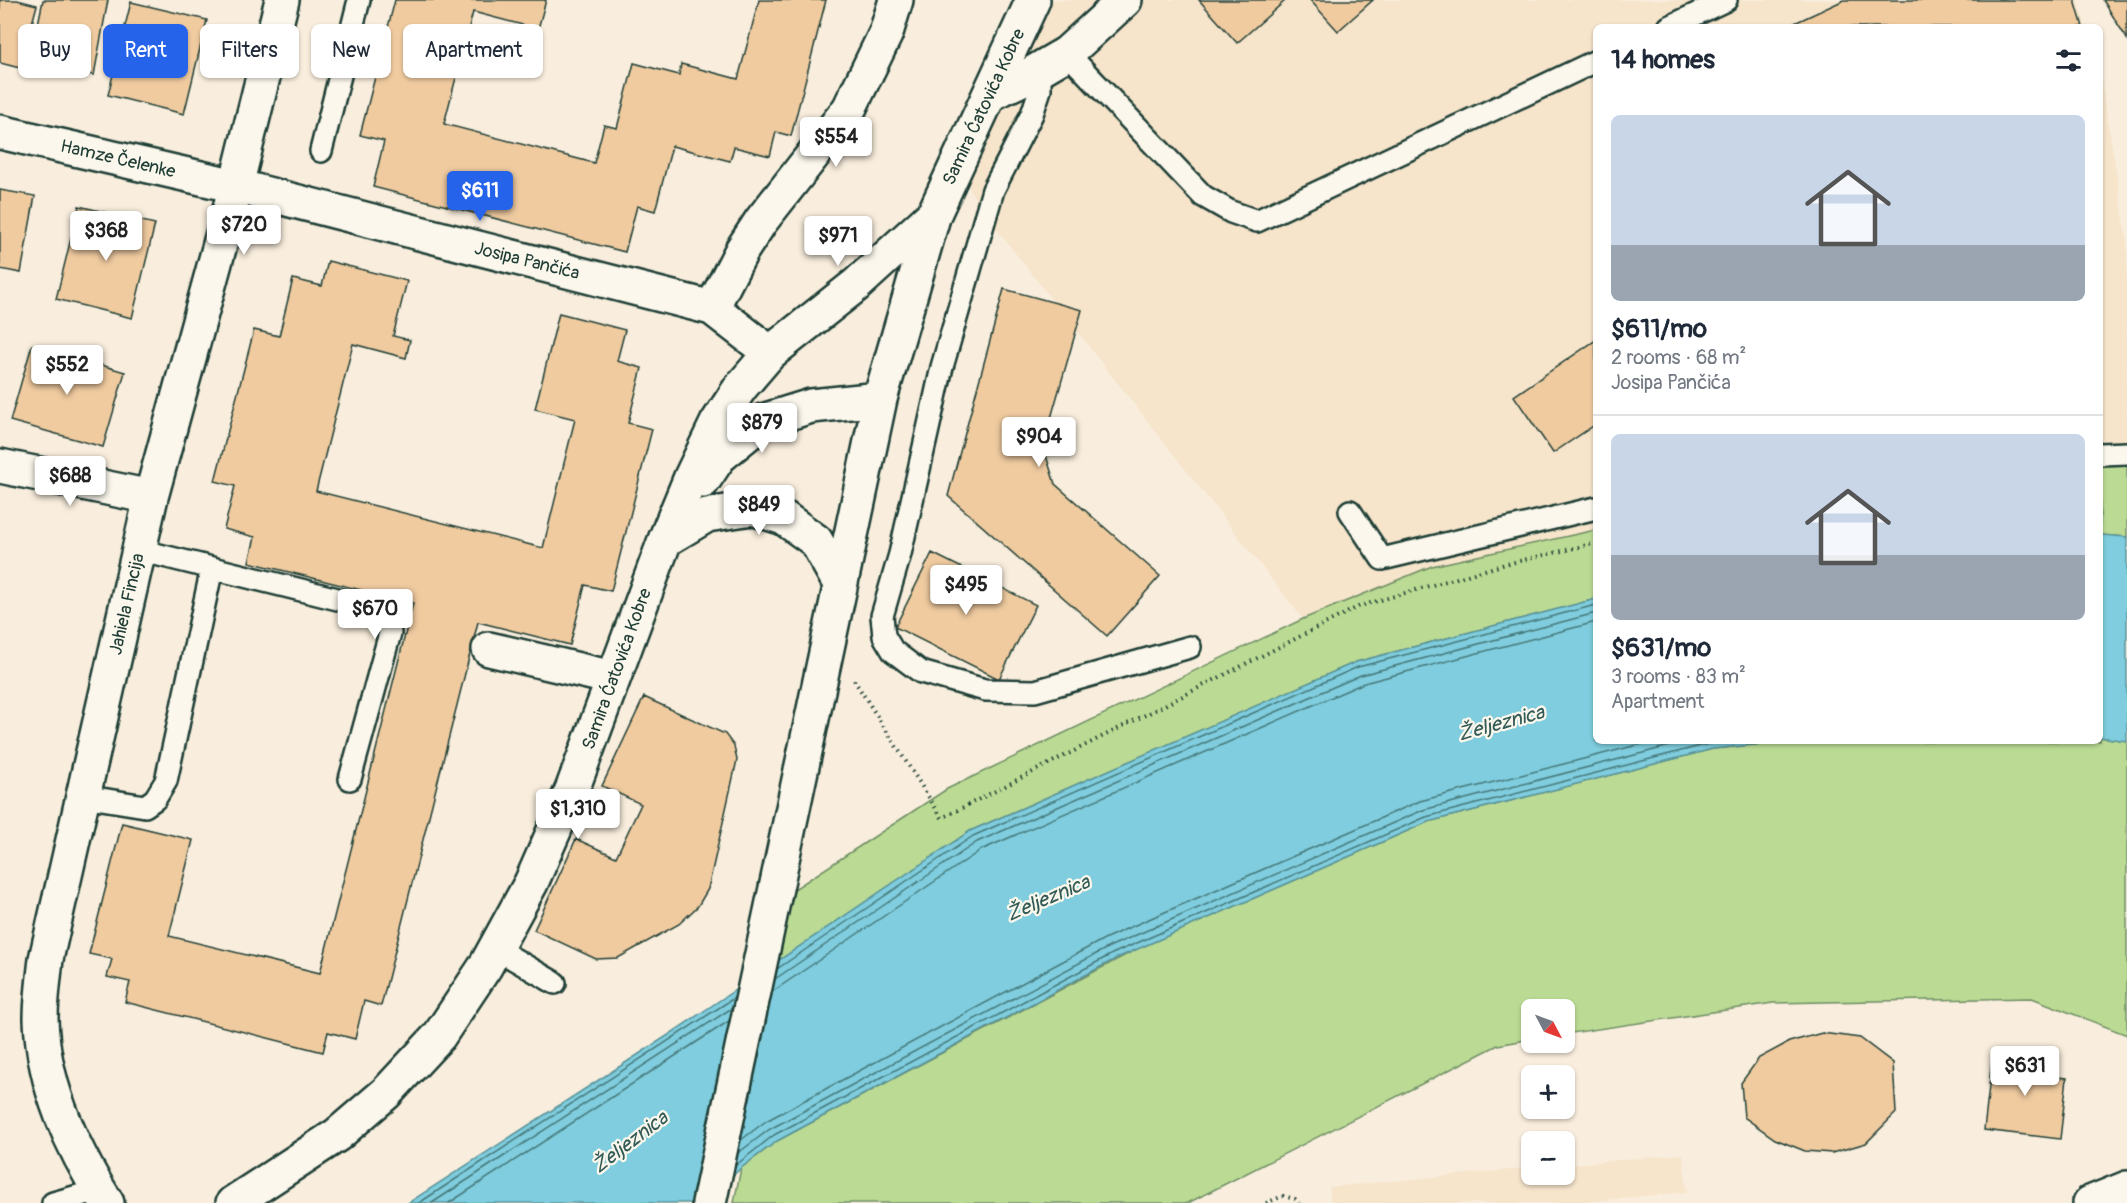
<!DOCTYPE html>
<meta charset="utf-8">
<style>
:root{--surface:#fff;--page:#f6f6f7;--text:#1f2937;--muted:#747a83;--line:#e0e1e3;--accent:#2563eb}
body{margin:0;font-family:Pangolin,sans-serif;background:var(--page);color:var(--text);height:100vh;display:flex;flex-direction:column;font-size:22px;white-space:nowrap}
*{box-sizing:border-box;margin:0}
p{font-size:20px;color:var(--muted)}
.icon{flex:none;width:33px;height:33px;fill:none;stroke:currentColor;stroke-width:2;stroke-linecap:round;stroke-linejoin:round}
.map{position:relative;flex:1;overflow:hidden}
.side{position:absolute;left:1593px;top:24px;width:510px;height:720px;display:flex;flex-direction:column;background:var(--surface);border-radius:9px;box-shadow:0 2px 4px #0004}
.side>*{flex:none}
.top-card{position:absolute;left:18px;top:24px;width:570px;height:54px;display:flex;gap:12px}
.needle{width:39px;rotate:131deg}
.controls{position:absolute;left:1521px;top:999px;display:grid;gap:12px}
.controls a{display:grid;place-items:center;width:54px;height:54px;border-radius:9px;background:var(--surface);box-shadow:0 2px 4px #0004;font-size:30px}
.price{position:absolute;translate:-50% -51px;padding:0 14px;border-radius:6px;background:#fff;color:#222;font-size:20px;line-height:39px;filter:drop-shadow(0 2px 3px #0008)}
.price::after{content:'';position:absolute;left:50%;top:36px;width:18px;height:14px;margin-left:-9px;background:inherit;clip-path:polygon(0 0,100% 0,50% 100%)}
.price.selected{background:var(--accent);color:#fff}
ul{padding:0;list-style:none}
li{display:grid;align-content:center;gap:12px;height:318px;padding:0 18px}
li+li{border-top:2px solid var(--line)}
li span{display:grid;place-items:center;height:186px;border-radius:9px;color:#555}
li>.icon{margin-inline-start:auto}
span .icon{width:108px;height:108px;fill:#fffc;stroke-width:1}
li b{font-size:26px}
h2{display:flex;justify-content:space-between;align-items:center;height:72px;padding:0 18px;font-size:26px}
.tag{padding:0 21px;border-radius:9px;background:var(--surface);box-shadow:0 2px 4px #0004;font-size:21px;line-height:54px}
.tag.selected{background:var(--accent);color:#fff}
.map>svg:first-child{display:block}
.built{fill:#f6e4cb}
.green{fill:#bbdb94;stroke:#6d8c64;stroke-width:1.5}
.water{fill:#7fcdde;stroke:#59939a;stroke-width:1.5}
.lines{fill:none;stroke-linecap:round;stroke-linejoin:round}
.shore{stroke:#457778;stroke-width:1.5}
.building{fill:#f0cba0;stroke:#1f3d34;stroke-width:1.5}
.lane-casing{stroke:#1f3d34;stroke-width:26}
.street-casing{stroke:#1f3d34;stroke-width:38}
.secondary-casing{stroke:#1f3d34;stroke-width:38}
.path{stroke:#1f3d34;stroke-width:4;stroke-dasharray:1.5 4.5;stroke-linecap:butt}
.lane{stroke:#fbf7ec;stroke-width:21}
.street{stroke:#fbf7ec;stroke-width:33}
.secondary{stroke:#fbf7ec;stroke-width:33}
.labels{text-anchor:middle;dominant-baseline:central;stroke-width:4.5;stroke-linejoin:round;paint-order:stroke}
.street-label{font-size:18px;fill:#1f3d34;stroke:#fbf7ec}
.water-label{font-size:20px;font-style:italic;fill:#325a56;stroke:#fbf7ec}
</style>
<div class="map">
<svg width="2127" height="1203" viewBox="0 0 2127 1203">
<rect width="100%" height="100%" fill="#f9eedd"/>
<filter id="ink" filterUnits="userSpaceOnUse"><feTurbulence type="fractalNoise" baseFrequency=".0167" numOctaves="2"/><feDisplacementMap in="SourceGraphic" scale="12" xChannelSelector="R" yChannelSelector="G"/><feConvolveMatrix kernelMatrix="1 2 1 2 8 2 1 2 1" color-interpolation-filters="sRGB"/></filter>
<g filter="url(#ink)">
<!-- built -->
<path class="built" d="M1033,0H2078L2086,27H1596V530L1432,566L1303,619L980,208L956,165Z
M2100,74L2127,238V453L2100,454Z
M1683,1154L1687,1192L1572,1203H1331L1329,1187L1531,1168L1532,1174H1564L1565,1165Z"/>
<!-- green -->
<path class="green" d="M2127,453V537L2100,535V454Z
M1596,530V599L1356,662L970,831L757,979L773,903L947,789L1303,619L1432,566Z
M2100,737L2127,741V1035L2032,998L1773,1003L1565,1034L1564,1010H1532L1531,1039L1498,1045L1188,1203H734L741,1168L777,1141L1135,950L1428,822L1713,749L1793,741H2100Z"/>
<!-- water -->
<path class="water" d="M2100,535L2127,537V741L2100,737Z
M1596,599V741H1793L1713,749L1428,822L1117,958L777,1141L741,1168L705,1203H408L670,1034L970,831L1356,662Z"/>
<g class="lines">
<!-- shore -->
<path class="shore" d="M777,969L973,836L1358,667L1596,605
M775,979L977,842L1361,675L1596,613
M772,992L981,850L1364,683L1596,622
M741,1140L766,1121L1106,938L1126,929L1420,801L1653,741
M738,1153L770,1129L1111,946L1423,810L1689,741
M736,1165L774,1135L1114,953L1426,817L1712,743L1730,741
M419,1203L734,998
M432,1203L732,1008
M449,1203L729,1021"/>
</g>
<!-- building -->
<path class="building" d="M0,0H17L37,5L20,68L0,63Z
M43,0H108L94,75L30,63Z
M395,0H546L538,29L473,12L444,124L594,163L604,125L617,128L634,63L679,75L681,64L738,79L759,0H826L791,136L776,132L770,156L734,147L730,161L672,146L655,211L637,206L625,252L373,187L384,141L360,135Z
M1199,0H1286L1237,43Z
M1310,0H1373L1338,31Z
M1844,0H2075L2083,27H1786Z
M2103,0H2127V39Z
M131,2L207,20L184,114L108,95Z
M0,190L35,196L21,273L0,269Z
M79,206L155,224L132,318L56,299Z
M328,261L407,281L393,336L410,340L406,358L353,344L316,491L543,548L575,419L535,409L559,313L625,330L617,361L642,368L628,423L652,429L611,591L585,585L570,645L478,622L381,1006L364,1001L355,1039L328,1032L323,1052L125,1002L130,982L107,977L112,959L89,954L122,823L193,840L169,936L320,973L413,603L249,562L255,537L224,529L235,486L215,481L254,330L279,336L293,279L322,286Z
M1004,289L1082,310L1043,446L1055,484L1160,576L1107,636L948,496Z
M1596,340V424L1553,453L1514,396Z
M32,345L125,372L103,447L10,421Z
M932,553L1036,605L999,679L895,627Z
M644,697L725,734L734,746L737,760L708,889L698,906L679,924L618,958L596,959L534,930L576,839L616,857L641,804L602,786Z
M1822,1033L1860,1038L1893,1063L1896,1113L1866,1143L1832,1153L1805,1151L1775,1139L1744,1117L1741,1083L1759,1058L1789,1042Z
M1993,1051L2049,1057L2047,1076L2067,1078L2060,1139L1984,1130Z"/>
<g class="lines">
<defs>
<path id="lane" d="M1669,27L1726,0
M1067,53L1203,196L1231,212L1257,221L1596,61
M1040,69V90L1032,114L993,190L942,367L900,554L882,616L884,636L893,651L921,672L985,690L1035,691L1190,647
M321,151L359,0
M2100,454L2127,453
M1350,511L1382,559L1596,508
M139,550L378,609L387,618L390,633L350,779
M83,796L145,806L155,799L166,781L212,568
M495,948L555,983
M53,1203L99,1190"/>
<path id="street" d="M990,94L1026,77L1067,53L1125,0
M0,132L236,186L712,308L770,353
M712,308L742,250L761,221L849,109L886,33L896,0
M0,466L151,497
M489,649L613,678
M107,1203C72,1148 43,1086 41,1019C41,999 44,978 46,959L151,497L236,186L282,0
M2090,1203L2127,1188"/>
<path id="secondary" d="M703,481L719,457L763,421L811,406L880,399
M665,540L707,515L752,508L784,518L816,541L840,584
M233,1203L337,1135L386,1093L439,1036L485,967L531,883L572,790L665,540L691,477L717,423L740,388L770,353L856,285L934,214
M709,1203L880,399L934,214L1033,0"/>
</defs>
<!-- lane casing -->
<use href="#lane" class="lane-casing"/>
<!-- street casing -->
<use href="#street" class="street-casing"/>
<!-- secondary casing -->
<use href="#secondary" class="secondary-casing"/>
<!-- path -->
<path class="path" d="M854,680L942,818L1360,606L1502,565L1596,543
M1266,1203L1283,1196L1295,1199L1299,1203"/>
<!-- lane -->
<use href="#lane" class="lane"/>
<!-- street -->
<use href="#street" class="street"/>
<!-- secondary -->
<use href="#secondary" class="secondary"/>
</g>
</g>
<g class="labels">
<!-- street labels -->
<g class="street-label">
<text transform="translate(984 107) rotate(-65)">Samira Ćatovića Kobre</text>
<text transform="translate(118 159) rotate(13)">Hamze Čelenke</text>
<text transform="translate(527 261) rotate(14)">Josipa Pančića</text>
<text transform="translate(127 604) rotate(-77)">Jahiela Fincija</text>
<text transform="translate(617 669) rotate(-70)">Samira Ćatovića Kobre</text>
</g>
<!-- water labels -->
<g class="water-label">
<text transform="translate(1501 723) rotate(-15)">Željeznica</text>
<text transform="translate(1048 898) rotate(-23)">Željeznica</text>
<text transform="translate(630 1142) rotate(-37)">Željeznica</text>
</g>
</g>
</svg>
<div class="controls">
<a><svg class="needle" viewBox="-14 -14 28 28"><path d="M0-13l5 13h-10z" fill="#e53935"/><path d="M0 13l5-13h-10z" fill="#747a83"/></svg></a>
<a>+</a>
<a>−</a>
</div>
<b class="price" style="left:836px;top:168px">$554</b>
<b class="price selected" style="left:480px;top:222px">$611</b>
<b class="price" style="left:244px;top:256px">$720</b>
<b class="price" style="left:106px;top:262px">$368</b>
<b class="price" style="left:838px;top:267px">$971</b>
<b class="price" style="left:67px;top:396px">$552</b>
<b class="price" style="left:762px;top:454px">$879</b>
<b class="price" style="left:1039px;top:468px">$904</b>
<b class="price" style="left:70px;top:507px">$688</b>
<b class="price" style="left:759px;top:536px">$849</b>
<b class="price" style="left:966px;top:616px">$495</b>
<b class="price" style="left:375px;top:640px">$670</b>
<b class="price" style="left:578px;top:840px">$1,310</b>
<b class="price" style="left:2025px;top:1097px">$631</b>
<div class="top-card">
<a class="tag">Buy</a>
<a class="tag selected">Rent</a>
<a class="tag">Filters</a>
<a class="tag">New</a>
<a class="tag">Apartment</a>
</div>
<section class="side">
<h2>14 homes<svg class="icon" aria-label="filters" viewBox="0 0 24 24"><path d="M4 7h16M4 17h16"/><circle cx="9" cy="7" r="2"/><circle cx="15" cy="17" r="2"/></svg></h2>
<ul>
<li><span style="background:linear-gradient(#c9d6e8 70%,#9aa5b1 0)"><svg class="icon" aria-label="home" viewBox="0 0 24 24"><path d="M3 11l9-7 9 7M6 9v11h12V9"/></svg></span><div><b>$611/mo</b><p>2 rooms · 68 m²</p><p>Josipa Pančića</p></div></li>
<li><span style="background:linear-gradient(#c9d6e8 65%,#9aa5b1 0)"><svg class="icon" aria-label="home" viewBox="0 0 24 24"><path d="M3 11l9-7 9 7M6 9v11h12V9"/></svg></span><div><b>$631/mo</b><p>3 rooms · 83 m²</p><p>Apartment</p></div></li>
</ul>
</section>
</div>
